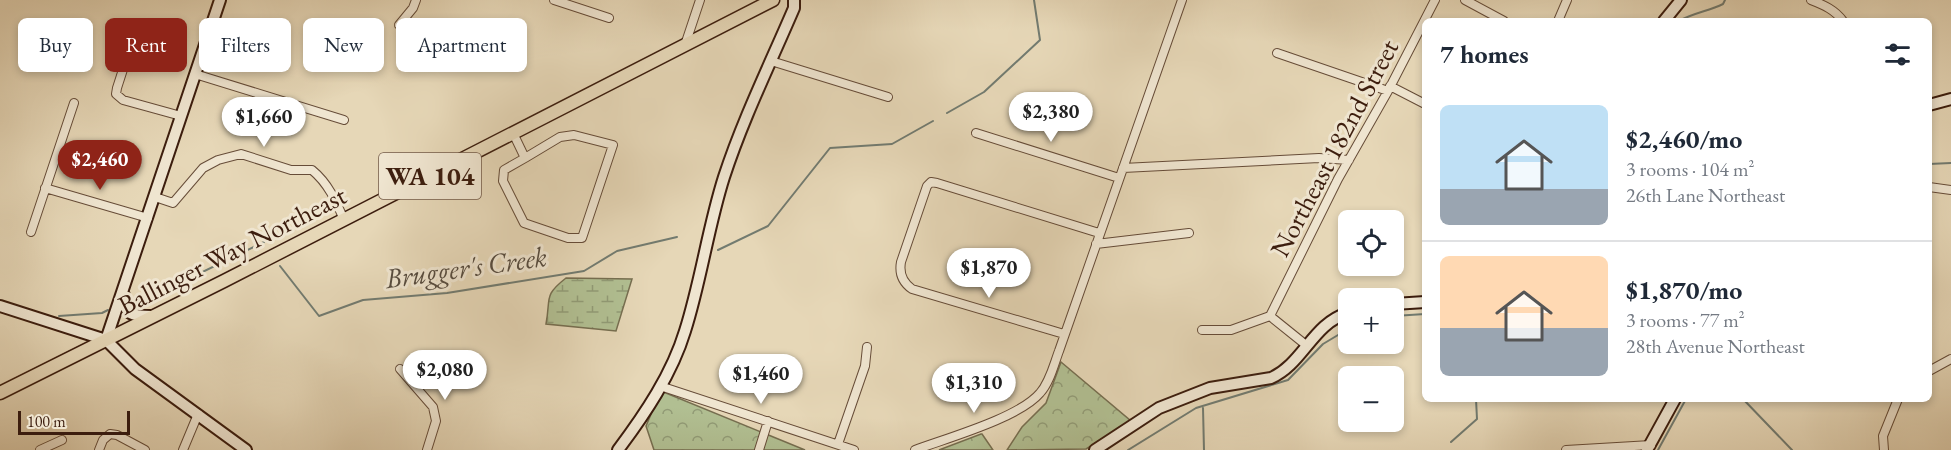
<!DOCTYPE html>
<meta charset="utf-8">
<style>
:root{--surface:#fff;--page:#f6f6f7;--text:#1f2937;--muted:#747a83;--line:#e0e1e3;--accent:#8f2418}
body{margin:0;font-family:"EB Garamond",serif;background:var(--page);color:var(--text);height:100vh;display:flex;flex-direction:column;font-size:22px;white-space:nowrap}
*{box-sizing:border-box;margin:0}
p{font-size:20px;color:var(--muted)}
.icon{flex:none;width:33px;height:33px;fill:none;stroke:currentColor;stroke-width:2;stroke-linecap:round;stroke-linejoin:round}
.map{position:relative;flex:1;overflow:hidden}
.side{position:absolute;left:1422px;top:18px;width:510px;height:384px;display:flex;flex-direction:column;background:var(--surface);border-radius:9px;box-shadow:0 3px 9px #0003}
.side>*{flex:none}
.guide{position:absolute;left:18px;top:18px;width:570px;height:54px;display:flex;gap:12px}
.controls{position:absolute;left:1338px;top:210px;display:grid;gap:12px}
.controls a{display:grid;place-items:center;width:66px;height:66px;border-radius:9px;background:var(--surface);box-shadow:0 3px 9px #0003;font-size:30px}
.scale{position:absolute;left:18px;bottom:15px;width:112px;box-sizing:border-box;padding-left:6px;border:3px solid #3c1d0e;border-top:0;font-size:16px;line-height:21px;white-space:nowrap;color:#3c1d0e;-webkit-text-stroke:4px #efe5d0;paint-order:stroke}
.price{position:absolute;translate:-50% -51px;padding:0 14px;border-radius:21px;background:#fff;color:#222;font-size:20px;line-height:39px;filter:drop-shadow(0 2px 3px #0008)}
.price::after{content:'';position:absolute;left:50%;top:36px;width:18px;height:14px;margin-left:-9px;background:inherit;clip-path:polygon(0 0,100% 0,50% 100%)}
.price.current{background:var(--accent);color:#fff}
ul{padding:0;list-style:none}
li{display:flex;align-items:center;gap:18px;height:150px;padding:0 18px}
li+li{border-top:2px solid var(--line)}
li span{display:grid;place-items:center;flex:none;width:168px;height:120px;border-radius:9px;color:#555}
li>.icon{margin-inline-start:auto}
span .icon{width:72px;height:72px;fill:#fffc;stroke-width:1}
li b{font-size:26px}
h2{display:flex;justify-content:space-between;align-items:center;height:72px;padding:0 18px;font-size:26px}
.pill{padding:0 21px;border-radius:9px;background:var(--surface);box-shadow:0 3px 9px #0003;font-size:21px;line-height:54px}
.pill.current{background:var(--accent);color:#fff}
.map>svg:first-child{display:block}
.forest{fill:url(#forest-crowns);stroke:#766e50;stroke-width:1.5}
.wetland{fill:url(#wetland-marsh);stroke:#766e50;stroke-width:1.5}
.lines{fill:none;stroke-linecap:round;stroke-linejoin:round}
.stream{stroke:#727b70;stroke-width:2}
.street-casing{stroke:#664c38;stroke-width:10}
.secondary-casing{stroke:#3c1d0e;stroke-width:14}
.primary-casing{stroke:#3c1d0e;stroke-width:15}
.street{stroke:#efe5d0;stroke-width:8}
.secondary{stroke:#efe5d0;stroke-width:10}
.primary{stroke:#e6d7b7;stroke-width:12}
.labels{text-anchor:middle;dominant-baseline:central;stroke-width:6;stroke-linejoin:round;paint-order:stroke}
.shield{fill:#efe5d0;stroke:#725948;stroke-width:1.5}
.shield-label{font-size:26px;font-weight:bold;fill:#3c1d0e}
.street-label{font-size:27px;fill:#3c1d0e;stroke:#efe5d0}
.water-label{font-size:28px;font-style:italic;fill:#574c3f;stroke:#efe5d0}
</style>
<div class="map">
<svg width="1951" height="450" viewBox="0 0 1951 450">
<defs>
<pattern id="forest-crowns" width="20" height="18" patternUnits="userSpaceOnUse" patternTransform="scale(1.5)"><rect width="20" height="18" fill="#b1bf92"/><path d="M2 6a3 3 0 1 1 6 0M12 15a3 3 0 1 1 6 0" fill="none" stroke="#919b76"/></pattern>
<pattern id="wetland-marsh" width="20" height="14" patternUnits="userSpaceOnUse" patternTransform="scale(1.5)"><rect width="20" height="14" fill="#b1bf92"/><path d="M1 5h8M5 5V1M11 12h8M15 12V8" fill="none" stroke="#919b76"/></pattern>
</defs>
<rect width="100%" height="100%" fill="#e6d7b7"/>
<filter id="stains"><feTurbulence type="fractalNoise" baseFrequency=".00333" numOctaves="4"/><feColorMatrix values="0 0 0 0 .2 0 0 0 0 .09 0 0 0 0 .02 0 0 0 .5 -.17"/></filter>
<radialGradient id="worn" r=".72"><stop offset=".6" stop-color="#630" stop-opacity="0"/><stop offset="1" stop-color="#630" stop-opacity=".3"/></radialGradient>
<!-- forest -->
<path class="forest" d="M1061,362L1131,421L1086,449L1007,450L1022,427L1046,403Z
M661,391L805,450H654L646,426Z
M982,434L993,450H939L981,434Z"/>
<!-- wetland -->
<path class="wetland" d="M566,278L632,279L616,331L546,324C551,298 543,296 566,278Z"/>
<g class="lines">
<!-- stream -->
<path class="stream" d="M1679,21C1693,13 1709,11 1723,4L1725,0
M947,113L984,92L1040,40L1034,0
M1929,164L1951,163
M718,250L768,226L830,148L892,144L933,121
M280,266L319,316L363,300L447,293L584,271L617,251L677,237
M135,298L147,299L264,242
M59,316L102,313L108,310
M1394,316L1425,314
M1743,399L1792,450
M1203,408L1204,450
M1451,442L1477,419L1476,399
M1128,450L1196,408L1288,380L1323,344L1348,329
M1658,450L1686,399"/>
<defs>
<path id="street" d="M554,0L609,18
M1465,0L1504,21
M1811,0C1824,5 1835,10 1843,21
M1558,21L1567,0
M138,23L117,88L116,94L123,100L181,116
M399,25L413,8L416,0
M685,45L700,0
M1277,53L1388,91
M771,61L888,97
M195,74L344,120
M1390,86L1425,104
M513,133L525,158L504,170L503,181L524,223L568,238H582L613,145L574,135L560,137L525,158
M976,133L1119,178
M1123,168L1319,158L1349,160
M1929,187L1951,190
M45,188L148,218
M155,197L173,203L203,168L218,160L241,154L291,170H312C328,183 336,201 344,220
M31,232L74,103
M1096,244L1189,233
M1270,316L1338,179L1388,91L1435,0
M1270,316L1306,345
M1202,330H1231L1270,316
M1064,334L912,289C902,282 899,273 901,262L927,186L931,182L937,183L1099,233
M400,369L433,407L436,421L427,450
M1929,371L1951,359
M660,386L854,450
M838,444L865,366L867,347
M40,450L62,440
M99,450L103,440L110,434L117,435L145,450
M183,450L198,414
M759,450L768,421
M915,450C947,438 1019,418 1040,393C1050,382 1054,364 1059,351L1182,0
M1566,450L1651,445
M1884,450L1883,436L1898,399"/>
<path id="secondary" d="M1664,21L1681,0
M1929,105L1951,99
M124,295C123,317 135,316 154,316
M1394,304L1425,302
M0,306L106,340L135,369L246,450
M106,340L220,0
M618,450C645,414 672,374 685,331C701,281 708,227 724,177C743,119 770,64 794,8V0
M1095,450L1159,408L1210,388L1271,378C1303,364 1313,323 1348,313
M1647,450L1675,399"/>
<path id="primary" d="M0,393L224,281L773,0"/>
</defs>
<!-- street casing -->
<use href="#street" class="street-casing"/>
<!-- secondary casing -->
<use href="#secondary" class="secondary-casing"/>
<!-- primary casing -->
<use href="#primary" class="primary-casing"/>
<!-- street -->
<use href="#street" class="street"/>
<!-- secondary -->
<use href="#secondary" class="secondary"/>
<!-- primary -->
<use href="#primary" class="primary"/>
</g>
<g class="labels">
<!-- shield labels -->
<rect class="shield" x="379" y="153" width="102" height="46" rx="4.5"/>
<g class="shield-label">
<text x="430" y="176">WA 104</text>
</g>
<!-- street labels -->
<g class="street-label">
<text transform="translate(1334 148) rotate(-62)">Northeast 182nd Street</text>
<text transform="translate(232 250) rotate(-27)">Ballinger Way Northeast</text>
</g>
<!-- water labels -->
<g class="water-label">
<text transform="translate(466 267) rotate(-8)">Brugger's Creek</text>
</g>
</g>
<rect width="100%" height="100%" filter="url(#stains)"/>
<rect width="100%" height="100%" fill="url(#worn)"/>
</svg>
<div class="controls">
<a><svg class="icon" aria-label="locate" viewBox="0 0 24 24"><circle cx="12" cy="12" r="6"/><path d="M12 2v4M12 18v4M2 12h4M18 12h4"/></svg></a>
<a>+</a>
<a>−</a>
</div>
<div class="scale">100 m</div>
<b class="price" style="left:1051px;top:143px">$2,380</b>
<b class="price" style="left:264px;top:148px">$1,660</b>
<b class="price current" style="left:100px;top:191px">$2,460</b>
<b class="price" style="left:989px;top:299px">$1,870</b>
<b class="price" style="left:445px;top:401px">$2,080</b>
<b class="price" style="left:761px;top:405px">$1,460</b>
<b class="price" style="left:974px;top:414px">$1,310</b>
<div class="guide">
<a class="pill">Buy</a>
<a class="pill current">Rent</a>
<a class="pill">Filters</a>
<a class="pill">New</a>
<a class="pill">Apartment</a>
</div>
<section class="side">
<h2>7 homes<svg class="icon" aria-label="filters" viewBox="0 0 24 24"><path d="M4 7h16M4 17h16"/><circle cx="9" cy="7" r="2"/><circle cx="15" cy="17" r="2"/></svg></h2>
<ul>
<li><span style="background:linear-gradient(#bfe0f5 70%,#9aa5b1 0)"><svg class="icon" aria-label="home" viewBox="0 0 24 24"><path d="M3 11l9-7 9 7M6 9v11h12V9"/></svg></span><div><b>$2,460/mo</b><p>3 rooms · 104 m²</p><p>26th Lane Northeast</p></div></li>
<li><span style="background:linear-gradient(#ffd9b3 60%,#9aa5b1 0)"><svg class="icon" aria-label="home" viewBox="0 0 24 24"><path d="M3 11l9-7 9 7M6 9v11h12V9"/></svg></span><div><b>$1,870/mo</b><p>3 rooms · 77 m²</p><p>28th Avenue Northeast</p></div></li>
</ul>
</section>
</div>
